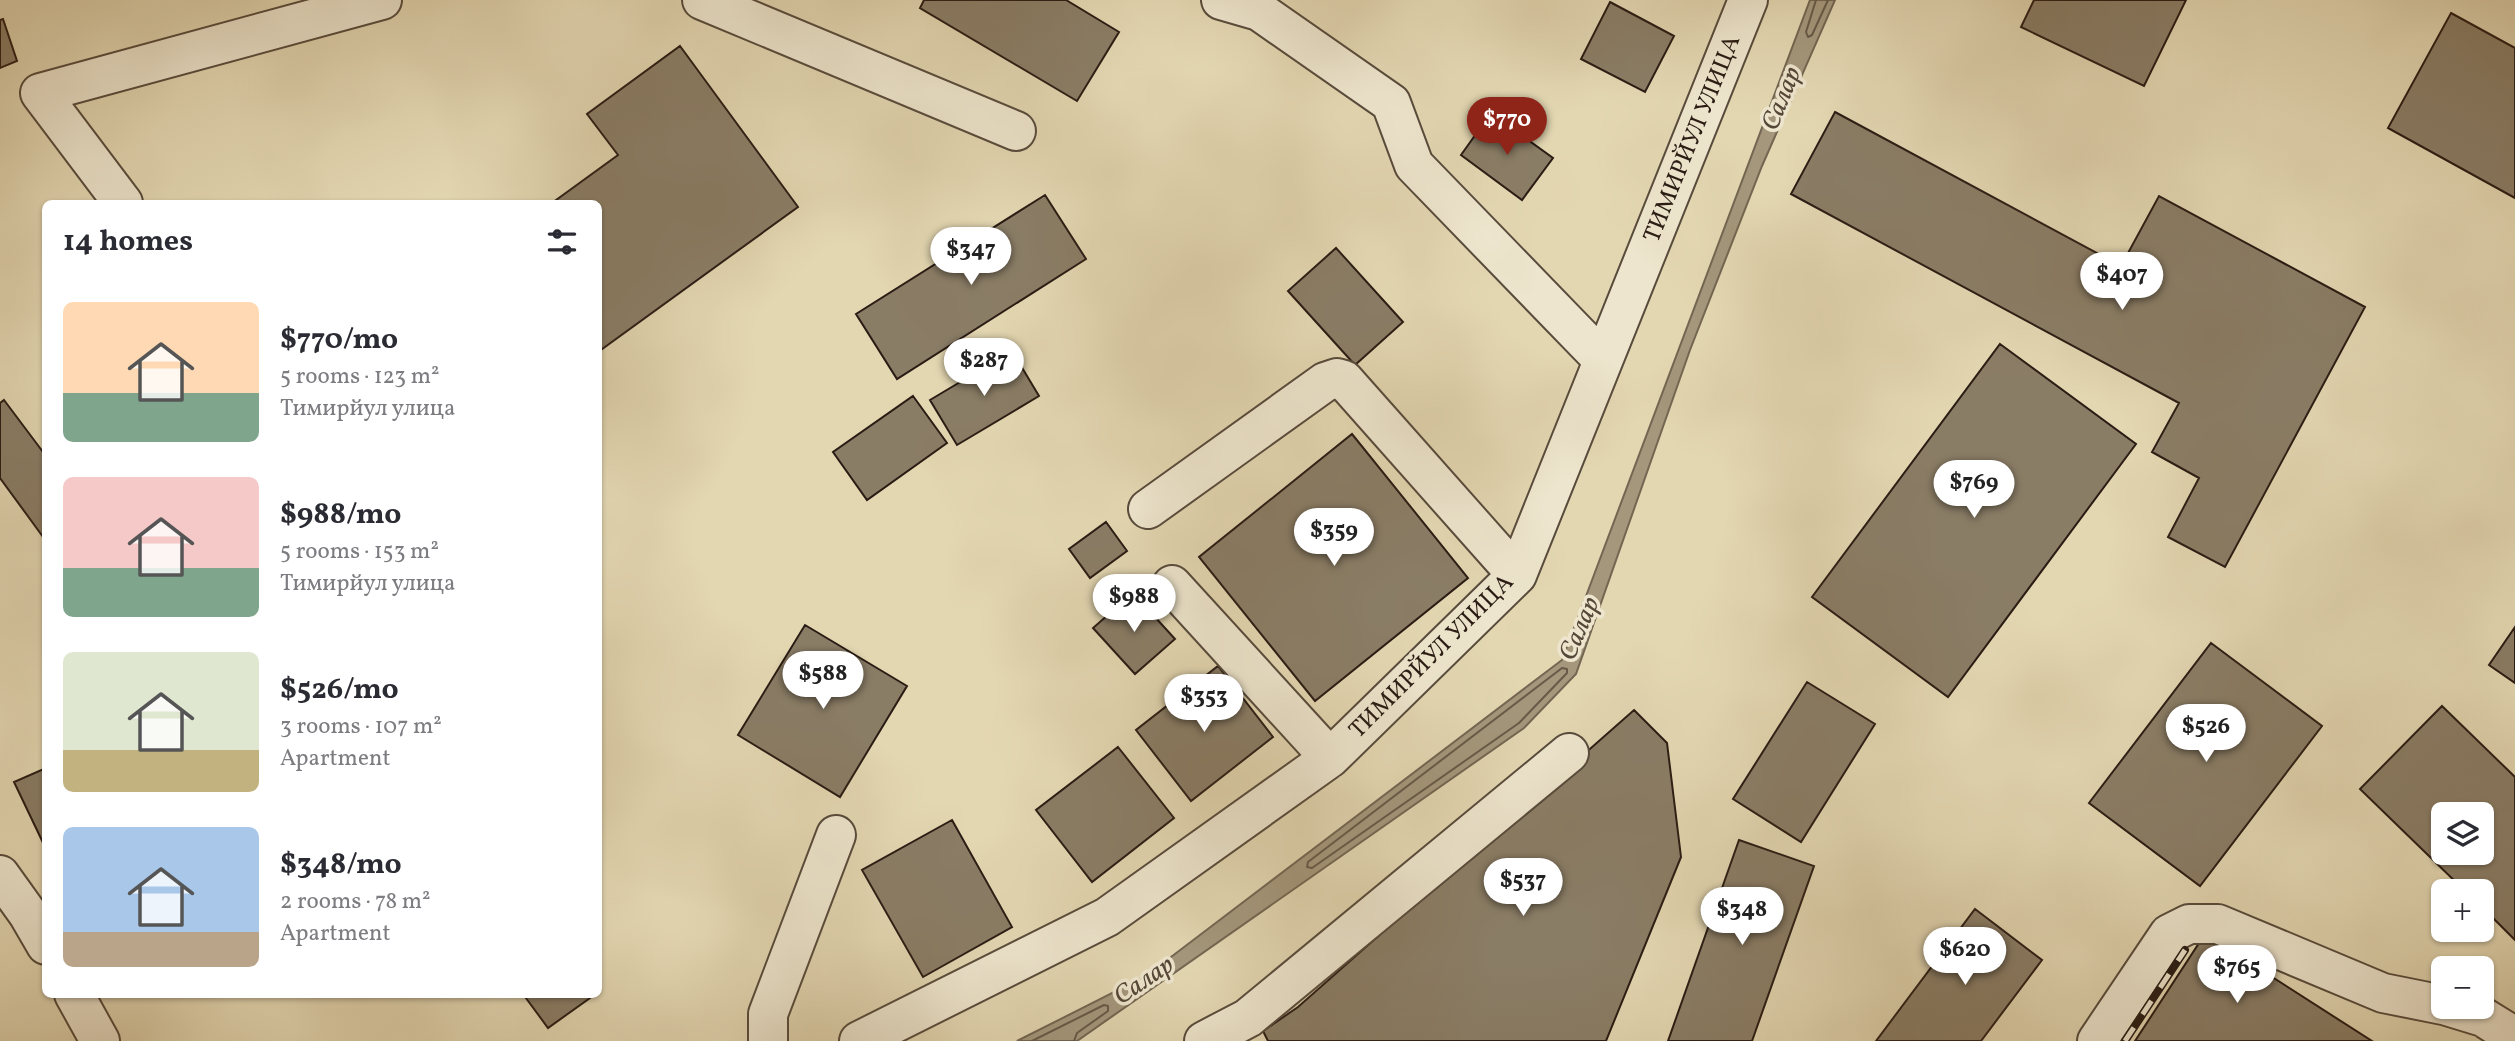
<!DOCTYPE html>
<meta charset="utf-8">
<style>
:root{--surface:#fff;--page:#f2f2f3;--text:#2b2b33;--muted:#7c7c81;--accent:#8f2418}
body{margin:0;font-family:Vollkorn,serif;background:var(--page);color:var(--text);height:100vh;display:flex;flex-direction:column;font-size:26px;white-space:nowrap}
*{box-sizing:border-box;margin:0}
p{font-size:23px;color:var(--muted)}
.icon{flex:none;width:38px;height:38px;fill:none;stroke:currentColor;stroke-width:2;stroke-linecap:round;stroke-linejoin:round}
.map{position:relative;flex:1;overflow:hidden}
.details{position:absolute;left:42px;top:200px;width:560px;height:798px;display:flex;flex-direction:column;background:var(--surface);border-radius:10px;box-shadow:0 2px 5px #0004}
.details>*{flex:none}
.tools{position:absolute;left:2431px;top:802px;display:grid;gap:14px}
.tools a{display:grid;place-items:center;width:63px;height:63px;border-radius:10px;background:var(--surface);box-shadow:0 2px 5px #0004;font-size:35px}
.price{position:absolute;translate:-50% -60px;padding:0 16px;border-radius:24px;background:#fff;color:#222;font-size:23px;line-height:46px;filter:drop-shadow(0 2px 4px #0008)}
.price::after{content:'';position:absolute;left:50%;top:42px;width:21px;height:16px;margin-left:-10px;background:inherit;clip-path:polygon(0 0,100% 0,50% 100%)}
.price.current{background:var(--accent);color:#fff}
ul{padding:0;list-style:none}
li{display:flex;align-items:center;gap:21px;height:175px;padding:0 21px}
li span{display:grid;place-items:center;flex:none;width:196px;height:140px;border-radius:10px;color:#555}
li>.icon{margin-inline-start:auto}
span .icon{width:84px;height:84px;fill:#fffc;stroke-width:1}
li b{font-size:30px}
h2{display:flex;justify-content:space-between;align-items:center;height:84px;padding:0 21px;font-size:30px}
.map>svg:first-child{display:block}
.water{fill:#a4977c;stroke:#736652;stroke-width:2}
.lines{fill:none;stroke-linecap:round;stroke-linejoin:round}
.shore{stroke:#675a48;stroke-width:2}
.building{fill:#8a7d66;stroke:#2a1c14;stroke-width:2;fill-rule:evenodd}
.minor-casing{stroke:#584b3c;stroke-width:42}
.minor{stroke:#ede5cd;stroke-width:38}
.rail-casing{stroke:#2a1c14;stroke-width:8}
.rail{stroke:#ede5cd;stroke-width:5;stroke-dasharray:16;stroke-linecap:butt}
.labels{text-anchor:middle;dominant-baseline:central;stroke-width:7;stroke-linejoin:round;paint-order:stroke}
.street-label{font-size:24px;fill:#2a1c14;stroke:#ede5cd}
.water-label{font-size:26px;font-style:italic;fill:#554738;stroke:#ede5cd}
</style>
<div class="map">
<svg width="2515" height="1041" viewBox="0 0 2515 1041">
<rect width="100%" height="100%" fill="#e3d7b2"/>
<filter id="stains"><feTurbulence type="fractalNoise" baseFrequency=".00286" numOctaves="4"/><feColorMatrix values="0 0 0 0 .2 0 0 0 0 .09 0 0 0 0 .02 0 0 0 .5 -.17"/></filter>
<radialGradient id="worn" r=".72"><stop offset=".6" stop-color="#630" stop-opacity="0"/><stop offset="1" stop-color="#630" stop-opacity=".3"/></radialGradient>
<!-- water -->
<path class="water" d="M1810,0H1835L1762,166L1690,350L1576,674L1524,728L1077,1041H1017L1146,976L1562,660Z"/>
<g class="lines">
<!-- shore -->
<path class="shore" d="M1816,0L1806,32L1808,37L1812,35L1828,0
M1562,668L1567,669V673L1519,723L1312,868L1307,867L1308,862Z
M1032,1041L1104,1005L1108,1006V1011L1077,1033L1074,1041"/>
</g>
<!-- building -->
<path class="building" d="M924,0H1066L1119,32L1077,101L920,8Z
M2034,0H2186L2144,86L2021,27Z
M1610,2L1674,36L1645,92L1581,59Z
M2451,13L2515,48V198L2388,128Z
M3,19L17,61L0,68V20Z
M680,46L798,207L598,352V203H552L618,155L587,114Z
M1835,112L2121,266L2159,196L2365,307L2225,567L2168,537L2199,478L2152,452L2179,403L1791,194Z
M1491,113L1553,158L1522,200L1461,155Z
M1045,195L1086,259L897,379L856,314Z
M1336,248L1403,322L1355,365L1288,291Z
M2000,344L2136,444L1948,697L1812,597Z
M1012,351L1039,396L957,445L930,400Z
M913,396L947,443L867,500L833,452Z
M4,400L46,456V541L0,478V403Z
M1352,434L1468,578L1315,701L1199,557Z
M1106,522L1127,551L1090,578L1069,549Z
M1133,593L1175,639L1135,674L1093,628Z
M805,625L907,686L840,797L738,735Z
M2515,627V683L2489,665Z
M2211,643L2322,726L2200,886L2089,803Z
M1218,666L1273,737L1191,801L1136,730Z
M1807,682L1875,724L1801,842L1733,799Z
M2442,706L2515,777V940L2482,907V891H2465L2360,789ZM2443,814H2482V852H2443Z
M1634,710L1667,743L1681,857L1606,1041H1268L1263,1031L1298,1007Z
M1118,747L1174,818L1092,882L1036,810Z
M46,768V849L14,782Z
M952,820L1012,927L923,977L862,870Z
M1739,840L1814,866L1752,1041H1668Z
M1975,909L2042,960L1981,1041H1876Z
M2205,934L2372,1041H2135Z
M523,994H587L590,998L548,1028Z"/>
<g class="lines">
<defs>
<path id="minor" d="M702,0L1016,131
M1221,0L1259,11L1391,103L1414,165L1603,360
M123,203L40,93L382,0
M1148,509L1325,382L1337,378L1344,380L1517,575
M1172,585L1330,758
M0,875L28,914L46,945
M74,994L100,1041
M2447,1006L2483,1017L2515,1037
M768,1041V1014L836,835
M859,1041L1107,917L1330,758L1517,575L1748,0
M1204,1041L1248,1018L1569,753
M2097,1041L2169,934L2189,924H2218L2383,993L2443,1005"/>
</defs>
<!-- minor casing -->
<use href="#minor" class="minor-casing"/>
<!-- minor -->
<use href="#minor" class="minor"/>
<defs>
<path id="rail" d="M2125,1041L2185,950"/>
</defs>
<!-- rail casing -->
<use href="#rail" class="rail-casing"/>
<!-- rail -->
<use href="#rail" class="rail"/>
</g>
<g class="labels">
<!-- street labels -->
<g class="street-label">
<text transform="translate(1693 139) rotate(-68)">ТИМИРЙУЛ УЛИЦА</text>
<text transform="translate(1432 657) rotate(-45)">ТИМИРЙУЛ УЛИЦА</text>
</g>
<!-- water labels -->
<g class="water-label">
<text transform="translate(1782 99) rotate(-68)">Салар</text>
<text transform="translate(1580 629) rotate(-67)">Салар</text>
<text transform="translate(1144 981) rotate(-34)">Салар</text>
</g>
</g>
<rect width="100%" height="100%" filter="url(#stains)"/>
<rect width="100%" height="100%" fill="url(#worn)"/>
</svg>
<div class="tools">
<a><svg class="icon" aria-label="layers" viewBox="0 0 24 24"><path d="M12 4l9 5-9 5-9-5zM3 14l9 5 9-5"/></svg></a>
<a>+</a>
<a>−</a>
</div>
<b class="price current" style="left:1507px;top:157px">$770</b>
<b class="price" style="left:971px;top:287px">$347</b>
<b class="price" style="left:2122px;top:312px">$407</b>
<b class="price" style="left:984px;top:398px">$287</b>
<b class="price" style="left:1974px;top:520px">$769</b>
<b class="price" style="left:1334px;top:568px">$359</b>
<b class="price" style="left:1134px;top:634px">$988</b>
<b class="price" style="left:823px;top:711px">$588</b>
<b class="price" style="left:1204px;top:734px">$353</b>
<b class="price" style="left:2206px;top:764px">$526</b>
<b class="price" style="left:1523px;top:918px">$537</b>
<b class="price" style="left:1742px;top:947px">$348</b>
<b class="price" style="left:1965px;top:987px">$620</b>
<b class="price" style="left:2237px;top:1005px">$765</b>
<section class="details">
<h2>14 homes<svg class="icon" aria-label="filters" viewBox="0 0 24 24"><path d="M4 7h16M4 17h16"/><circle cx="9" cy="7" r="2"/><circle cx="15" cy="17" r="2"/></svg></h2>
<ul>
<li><span style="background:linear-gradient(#ffd9b3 65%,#7fa58c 0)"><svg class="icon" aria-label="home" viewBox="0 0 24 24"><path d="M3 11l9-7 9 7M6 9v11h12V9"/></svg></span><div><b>$770/mo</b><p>5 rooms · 123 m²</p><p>Тимирйул улица</p></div></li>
<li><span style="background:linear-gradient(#f6c9c9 65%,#7fa58c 0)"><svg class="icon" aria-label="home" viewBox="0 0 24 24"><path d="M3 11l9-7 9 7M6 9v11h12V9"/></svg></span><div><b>$988/mo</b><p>5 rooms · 153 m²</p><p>Тимирйул улица</p></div></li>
<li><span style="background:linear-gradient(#dfe7d0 70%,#c2b280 0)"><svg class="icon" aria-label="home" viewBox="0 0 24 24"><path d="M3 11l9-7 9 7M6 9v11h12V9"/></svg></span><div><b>$526/mo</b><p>3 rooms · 107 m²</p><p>Apartment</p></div></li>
<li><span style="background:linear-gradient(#a9c7e8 75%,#b9a48a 0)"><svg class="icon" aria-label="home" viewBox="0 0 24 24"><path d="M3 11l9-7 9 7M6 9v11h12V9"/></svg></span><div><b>$348/mo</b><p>2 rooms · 78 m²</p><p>Apartment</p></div></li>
</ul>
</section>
</div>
